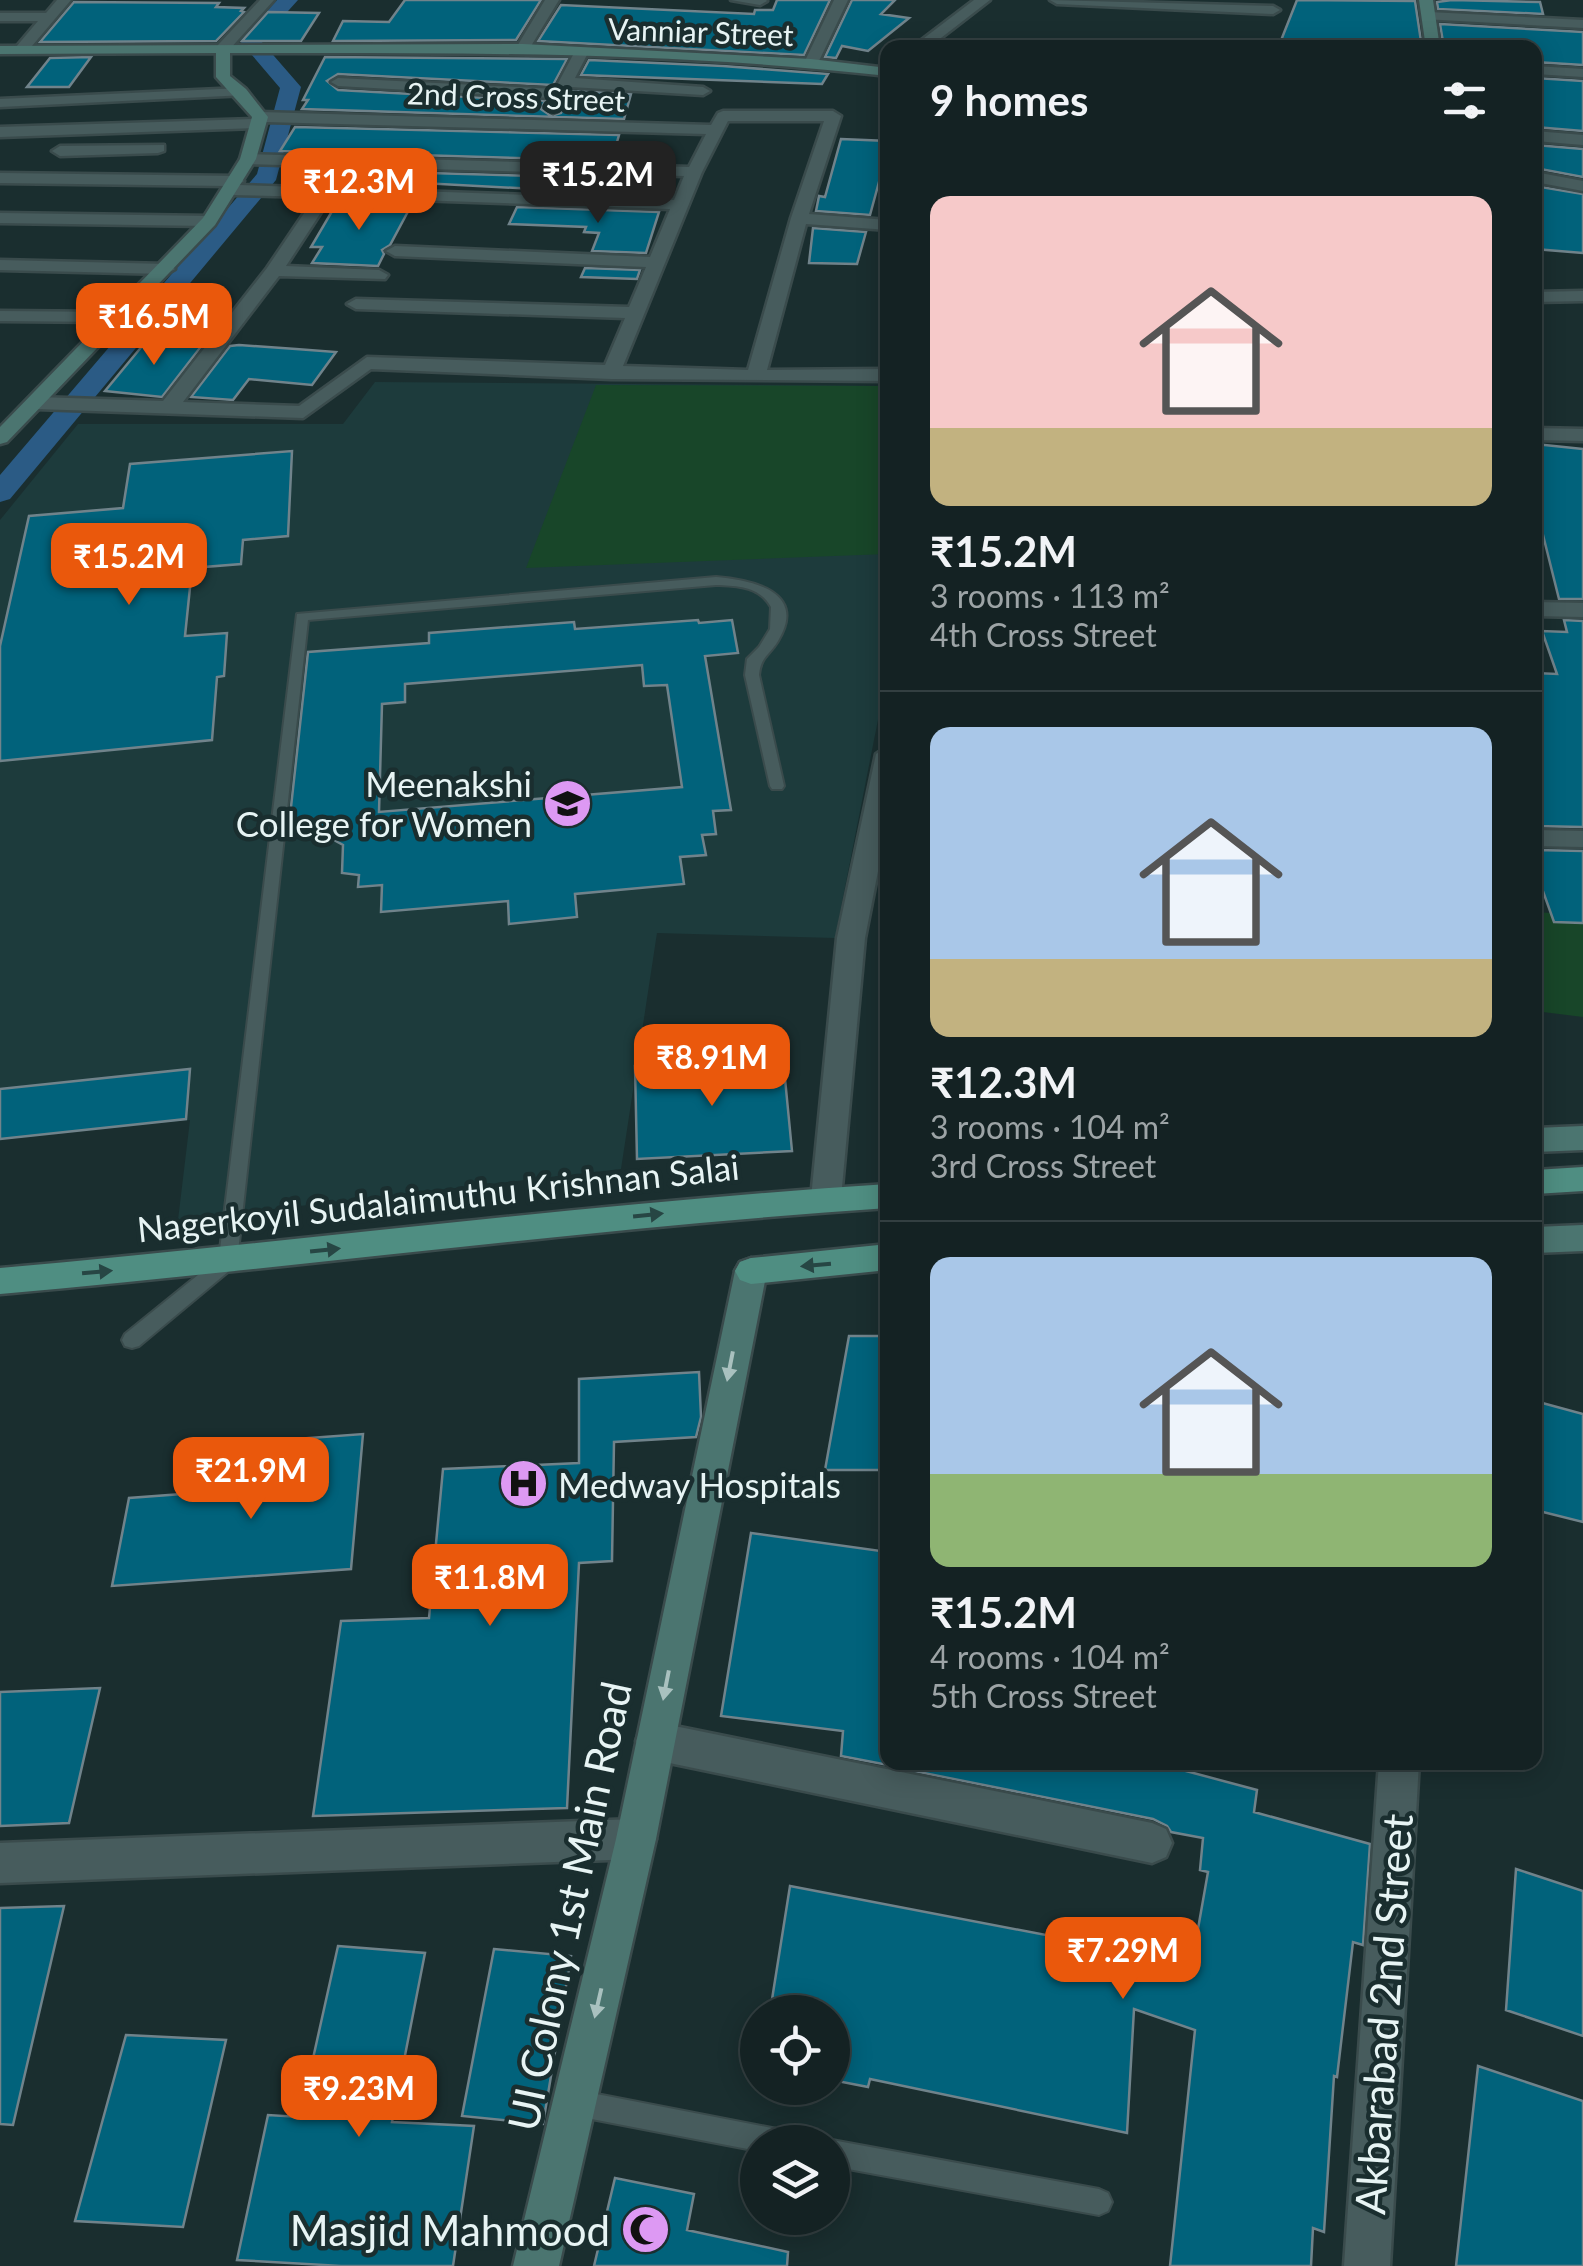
<!DOCTYPE html>
<meta charset="utf-8">
<style>
:root{--surface:#142223;--page:#1d2a2b;--text:#f1f3f6;--muted:#9da4a6;--line:#333f41;--accent:#ea580c}
body{margin:0;font-family:Lato,sans-serif;background:var(--page);color:var(--text);height:100vh;display:flex;flex-direction:column;font-size:38px;white-space:nowrap}
*{box-sizing:border-box;margin:0}
p{font-size:32px;color:var(--muted)}
.icon{flex:none;width:55px;height:55px;fill:none;stroke:currentColor;stroke-width:2;stroke-linecap:round;stroke-linejoin:round}
.map{position:relative;flex:1;overflow:hidden}
.panel{position:absolute;left:880px;top:40px;width:662px;height:1730px;display:flex;flex-direction:column;background:var(--surface);border-radius:20px;box-shadow:0 5px 25px #0003,0 0 0 2px var(--line)}
.panel>*{flex:none}
.controls{position:absolute;left:740px;top:1995px;display:grid;gap:20px}
.controls a{display:grid;place-items:center;width:110px;height:110px;border-radius:50%;background:var(--surface);box-shadow:0 5px 25px #0003,0 0 0 2px var(--line);font-size:50px}
.price{position:absolute;translate:-50% -85px;padding:0 22px;border-radius:20px;background:var(--accent);color:#fff;font-size:32px;line-height:65px;filter:drop-shadow(0 2px 5px #0008)}
.price::after{content:'';position:absolute;left:50%;top:60px;width:30px;height:22px;margin-left:-15px;background:inherit;clip-path:polygon(0 0,100% 0,50% 100%)}
.price.current{background:#222;color:#fff}
ul{padding:0;list-style:none}
li{display:grid;align-content:center;gap:20px;height:530px;padding:0 50px}
li+li{border-top:2px solid var(--line)}
li span{display:grid;place-items:center;height:310px;border-radius:20px;color:#555}
li>.icon{margin-inline-start:auto}
span .icon{width:180px;height:180px;fill:#fffc;stroke-width:1}
li b{font-size:42px}
h2{display:flex;justify-content:space-between;align-items:center;height:120px;padding:0 50px;font-size:42px}
.map>svg:first-child{display:block}
.built{fill:#1d3b3c}
.green{fill:#184629}
.lines{fill:none;stroke-linecap:round;stroke-linejoin:round}
.canal{fill:#2b5b85;fill-rule:evenodd}
.building{fill:#01627b;stroke:#70838b;stroke-width:2.5;fill-rule:evenodd}
.lane-casing{stroke:#3a4b4c;stroke-width:4}
.street-casing{stroke:#3a4b4c;stroke-width:5}
.secondary-casing{stroke:#3a4b4c;stroke-width:5}
.primary-casing{stroke:#3a4b4c;stroke-width:5}
.lane{fill:#475c5d;fill-rule:evenodd}
.street{fill:#475c5d;fill-rule:evenodd}
.secondary{fill:#4b7570;fill-rule:evenodd}
.primary{fill:#4f8e82;fill-rule:evenodd}
.oneway{fill:#274644}
.oneway2{fill:#a9c1bf}
.labels{text-anchor:middle;dominant-baseline:central;stroke-width:9;stroke-linejoin:round;paint-order:stroke}
.far-street-label{font-size:30px;fill:#e7f4f4;stroke:#1a2e2f}
.poi-label{font-size:35px;fill:#e7f4f4;stroke:#1a2e2f;text-anchor:end}
.street-label{font-size:35px;fill:#e7f4f4;stroke:#1a2e2f}
.near-street-label{font-size:42px;fill:#e7f4f4;stroke:#1a2e2f}
.near-poi-label{font-size:42px;fill:#e7f4f4;stroke:#1a2e2f;text-anchor:end}
</style>
<div class="map">
<svg width="1583" height="2266" viewBox="0 0 1583 2266">
<rect width="100%" height="100%" fill="#1a2e2f"/>
<!-- built -->
<path class="built" d="M375,382L887,386V674L835,938L657,933L621,1169L178,1220L190,1120L0,1137V520L78,424H343Z"/>
<!-- green -->
<path class="green" d="M596,385L887,386V554L526,568Z
M1535,912L1583,915V1017L1535,1011Z"/>
<g class="lines">
<!-- canal -->
<path class="canal" d="M277,0H298L261,41L301,87L276,180L10,499L0,502V475L257,174L280,88L240,41Z"/>
</g>
<!-- building -->
<path class="building" d="M405,0H541L516,40L333,41L343,21L389,22Z
M777,0H830L804,55L538,41L561,5L754,14L755,10H773Z
M852,0H895L881,14L909,18L868,51L842,46L836,58L825,57Z
M1297,0L1415,1L1422,48H1278Z
M1452,0L1540,2L1543,14L1438,9L1437,2Z
M74,2L219,3L216,7L244,8L241,11L244,12L216,41L40,42Z
M268,12L319,13L301,41H242Z
M1440,24L1583,32V65L1535,62V48H1444Z
M91,57L69,87H27L50,58Z
M325,57L567,59L553,85L338,74L327,81L338,90L545,101L541,109L551,116L561,113L573,91L631,94L624,119L302,109L308,100H303Z
M589,60L723,66L828,74L822,84L581,75Z
M1535,78L1583,81V131L1535,127Z
M295,127L619,135L615,149L657,151L653,162L280,151Z
M841,139L888,141V182H879L870,215L816,211L819,196L825,197Z
M1535,145L1583,149V177L1535,168Z
M357,171L646,179L642,189L666,190L664,196L422,183L420,188L348,185Z
M1535,186L1583,194V253L1535,249Z
M338,201L412,204L390,245L382,250L384,254L378,266L312,263L322,247H311Z
M517,207L659,212L646,253L592,251L599,233L584,232L586,227L509,224Z
M813,228L866,232L857,264L809,263Z
M585,268L640,270L637,279L581,277Z
M148,339L203,344L162,397L105,391Z
M239,345L296,349L336,352L312,385L249,379L233,400L191,397L230,346Z
M1535,444L1583,449V599H1559L1535,503Z
M292,451L288,536L243,540L241,564L192,568L185,636L227,633L224,676L217,677L212,740L0,761V646L29,516L123,508L130,464Z
M698,620L699,623L732,620L738,653L705,656L731,810L713,811L716,834L702,835L706,855L680,857L684,884L575,894L577,917L509,924L508,901L381,912L382,885L358,887L359,875L342,873L343,845L290,816L308,652L429,643V633L574,622L575,629ZM642,665L644,686L667,685L682,787L379,812L382,704L405,702V684Z
M1564,620L1583,621V827L1535,826V673L1557,674L1542,631L1567,632Z
M1535,850L1583,851V923L1554,922L1535,869Z
M783,1058L792,1151L637,1159L635,1066Z
M190,1069L186,1119L0,1139V1089Z
M849,1336H888V1470H825Z
M699,1372L701,1417L696,1437L614,1442L612,1561L579,1563L567,1808L313,1816L341,1621L429,1618L443,1469L579,1463V1379Z
M1535,1401L1583,1414V1522L1535,1510Z
M363,1434L351,1569L112,1586L129,1498L276,1487L283,1440Z
M751,1533L888,1552V1765L841,1756L843,1731L721,1716Z
M100,1688L69,1823L0,1826V1692Z
M889,1762H1171V1767L1257,1790L1254,1812L1370,1844L1363,1945L1353,1942L1337,2077L1334,2076L1324,2232L1313,2228L1311,2266H1170L1195,2030L1134,2009L1127,2133L870,2079L868,2087L832,2080V2012H770L790,1886L1192,1963L1208,1872L1200,1870L1203,1838L1171,1832L1167,1826L1153,1819L889,1766Z
M1516,1869L1583,1891V2036L1506,2010Z
M64,1906L13,2125L0,2124V1908Z
M338,1946L425,1953L392,2122L474,2126L453,2266H341L237,2260L268,2115L300,2117Z
M494,1949L571,1956L543,2124L462,2116Z
M126,2035L226,2040L183,2227L75,2221Z
M1478,2066L1583,2101V2266H1456Z
M615,2178L694,2194L687,2230L788,2252L787,2266H594Z"/>
<g class="lines">
<defs>
<path id="lane" d="M716,577C751,580 808,591 778,641C769,656 761,656 759,675L784,786L782,789H772L770,786L745,675L747,659L759,647L770,629L771,607C759,586 738,586 716,585L308,620L237,1261L235,1266L139,1346L132,1348L125,1346L122,1340L125,1334L219,1258L297,614Z
M576,2090L777,2129L786,2133L790,2142H758V2151L576,2116L567,2112L563,2103L567,2094Z
M832,2140L1099,2189L1108,2193L1112,2202L1108,2211L1099,2215L832,2166V2142H826Z"/>
<path id="street" d="M57,0H71L26,53H16V47L38,21H0V13H46Z
M260,0H274L228,51H218V45Z
M545,0H559L528,51H518L516,48Z
M731,0H766L767,1L760,5Z
M834,0H848L818,63L806,66L804,63Z
M974,0H990L928,48H911Z
M1050,0L1273,6L1280,10L1273,14L1057,4Z
M1429,12L1583,20V28L1424,19V13Z
M1162,43L1171,45L1173,48L1155,47Z
M581,49L588,53L575,78L703,87L710,91L703,95L571,87L558,111L553,113L545,108L551,98L338,86L331,82L338,78L555,89L574,53Z
M1535,66L1583,69V77L1535,74Z
M241,88L248,92L246,95L0,107V99Z
M723,111H833L841,116L809,214L888,220V230L806,224L767,370L888,369V381L611,379L371,369L303,418L37,409L27,403L37,397L163,401L267,268L315,197L231,195L223,190L229,186L0,183V173L236,176L244,181L238,185L674,200L684,176L248,164L240,159L248,154L689,167L706,134L266,122L259,128L0,137V127L254,119L260,112L711,125L718,113ZM728,121H824L791,218L748,370L623,366L702,172ZM331,197L670,209L650,257L395,246L386,251L395,256L646,267L629,307L356,299L347,304L356,309L625,318L605,365L367,357L299,406L183,402L279,276L385,279L388,275L379,270L286,266Z
M1535,131L1583,135V145L1535,141Z
M164,145V151L158,153L60,156L52,151L60,146Z
M1535,172L1583,181V191L1535,182Z
M0,213L209,216L217,221L209,226L0,223Z
M0,260L166,264L175,269L166,274L0,270Z
M1583,291V301L1535,302V292Z
M0,311L113,312L122,317L113,322L0,321Z
M1535,428L1583,429V441L1535,440Z
M1535,602L1583,603V617L1535,616Z
M888,746V820L865,938L841,1198L837,1207L826,1210L815,1207L811,1198L837,938L876,754Z
M1535,830L1583,831V847L1535,846Z
M655,1722L1152,1823L1166,1829L1172,1843L1166,1857L1152,1863L655,1760L641,1755L636,1741L641,1727Z
M1379,1762H1419L1390,2266H1344Z
M636,1819L650,1825L656,1839L650,1853L636,1859L0,1883V1843Z"/>
<path id="secondary" d="M1419,0H1433L1440,48H1426Z
M523,44L811,59L888,68V76C669,51 449,53 230,53V76L246,89L268,117L256,159L215,225L7,442L0,444V427L203,218L240,159L252,117L216,77V53L0,54V46Z
M1583,1126V1150L1535,1152V1128Z
M1583,1225V1251L1535,1253V1227Z
M751,1258L762,1262L767,1271L656,1839L559,2266H513L616,1839L735,1271L740,1262Z"/>
<path id="primary" d="M1583,1167V1191L1535,1194V1170Z
M888,1184V1208C591,1228 296,1268 0,1294V1268C296,1242 591,1203 888,1184Z
M888,1244V1270L751,1284L740,1280L735,1271L740,1262L751,1258Z"/>
</defs>
<!-- lane casing -->
<use href="#lane" class="lane-casing"/>
<!-- street casing -->
<use href="#street" class="street-casing"/>
<!-- secondary casing -->
<use href="#secondary" class="secondary-casing"/>
<!-- primary casing -->
<use href="#primary" class="primary-casing"/>
<!-- lane -->
<use href="#lane" class="lane"/>
<!-- street -->
<use href="#street" class="street"/>
<!-- secondary -->
<use href="#secondary" class="secondary"/>
<!-- primary -->
<use href="#primary" class="primary"/>
</g>
<!-- one-way arrows -->
<defs><path id="oneway-solid" d="M-6-.8H1V-3.2L6.5 0L1 3.2V.8H-6Z" transform="scale(2.5)"/></defs>
<g class="oneway">
<use href="#oneway-solid" transform="translate(648 1215) rotate(-6)"/>
<use href="#oneway-solid" transform="translate(325 1250) rotate(-6)"/>
<use href="#oneway-solid" transform="translate(816 1265) rotate(175)"/>
<use href="#oneway-solid" transform="translate(97 1272) rotate(-5)"/>
</g>
<g class="oneway2">
<use href="#oneway-solid" transform="translate(730 1366) rotate(101)"/>
<use href="#oneway-solid" transform="translate(666 1685) rotate(101)"/>
<use href="#oneway-solid" transform="translate(598 2003) rotate(103)"/>
</g>
<!-- icons -->
<defs>
<symbol id="university-disc" viewBox="-11 -11 22 22"><circle r="9.5" fill="#dd99f3" stroke="#1a2e2f"/><path d="M0-5L7-2L0 1L-7-2ZM-4 1L0 2.5L4 1V4Q0 6-4 4Z" fill="#111"/></symbol>
<symbol id="hospital-disc" viewBox="-11 -11 22 22"><circle r="9.5" fill="#dd99f3" stroke="#1a2e2f"/><path d="M-5-5h3v3.5h4V-5h3V5h-3V1.5h-4V5h-3Z" fill="#111"/></symbol>
<symbol id="mosque-disc" viewBox="-11 -11 22 22"><circle r="9.5" fill="#dd99f3" stroke="#1a2e2f"/><path d="M3.5-4.9A6 6 0 1 0 3.5 4.9A5 5 0 1 1 3.5-4.9Z" fill="#111"/></symbol>
</defs>
<g fill-rule="evenodd">
<use href="#university-disc" x="540" y="776" width="55" height="55"/>
<use href="#hospital-disc" x="496" y="1456" width="55" height="55"/>
<use href="#mosque-disc" x="618" y="2202" width="55" height="55"/>
</g>
<g class="labels">
<!-- far-street labels -->
<g class="far-street-label">
<text transform="translate(701 31) rotate(2)">Vanniar Street</text>
<text transform="translate(516 96) rotate(2)">2nd Cross Street</text>
</g>
<!-- poi labels -->
<g class="poi-label">
<text x="532" y="783">Meenakshi<tspan x="532" dy="40">College for Women</tspan></text>
<text x="558" y="1484" text-anchor="start">Medway Hospitals</text>
</g>
<!-- street labels -->
<g class="street-label">
<text transform="translate(438 1197) rotate(-6)">Nagerkoyil Sudalaimuthu Krishnan Salai</text>
</g>
<!-- near-street labels -->
<g class="near-street-label">
<text transform="translate(569 1906) rotate(-78)">UI Colony 1st Main Road</text>
<text transform="translate(1383 2014) rotate(-86)">Akbarabad 2nd Street</text>
</g>
<!-- near-poi labels -->
<g class="near-poi-label">
<text x="610" y="2230">Masjid Mahmood</text>
</g>
</g>
</svg>
<div class="controls">
<a><svg class="icon" aria-label="locate" viewBox="0 0 24 24"><circle cx="12" cy="12" r="6"/><path d="M12 2v4M12 18v4M2 12h4M18 12h4"/></svg></a>
<a><svg class="icon" aria-label="layers" viewBox="0 0 24 24"><path d="M12 4l9 5-9 5-9-5zM3 14l9 5 9-5"/></svg></a>
</div>
<b class="price current" style="left:598px;top:226px">₹15.2M</b>
<b class="price" style="left:359px;top:233px">₹12.3M</b>
<b class="price" style="left:154px;top:368px">₹16.5M</b>
<b class="price" style="left:129px;top:608px">₹15.2M</b>
<b class="price" style="left:712px;top:1109px">₹8.91M</b>
<b class="price" style="left:251px;top:1522px">₹21.9M</b>
<b class="price" style="left:490px;top:1629px">₹11.8M</b>
<b class="price" style="left:1123px;top:2002px">₹7.29M</b>
<b class="price" style="left:359px;top:2140px">₹9.23M</b>
<section class="panel">
<h2>9 homes<svg class="icon" aria-label="filters" viewBox="0 0 24 24"><path d="M4 7h16M4 17h16"/><circle cx="9" cy="7" r="2"/><circle cx="15" cy="17" r="2"/></svg></h2>
<ul>
<li><span style="background:linear-gradient(#f6c9c9 75%,#c2b280 0)"><svg class="icon" aria-label="home" viewBox="0 0 24 24"><path d="M3 11l9-7 9 7M6 9v11h12V9"/></svg></span><div><b>₹15.2M</b><p>3 rooms · 113 m²</p><p>4th Cross Street</p></div></li>
<li><span style="background:linear-gradient(#a9c7e8 75%,#c2b280 0)"><svg class="icon" aria-label="home" viewBox="0 0 24 24"><path d="M3 11l9-7 9 7M6 9v11h12V9"/></svg></span><div><b>₹12.3M</b><p>3 rooms · 104 m²</p><p>3rd Cross Street</p></div></li>
<li><span style="background:linear-gradient(#a9c7e8 70%,#8fb573 0)"><svg class="icon" aria-label="home" viewBox="0 0 24 24"><path d="M3 11l9-7 9 7M6 9v11h12V9"/></svg></span><div><b>₹15.2M</b><p>4 rooms · 104 m²</p><p>5th Cross Street</p></div></li>
</ul>
</section>
</div>
